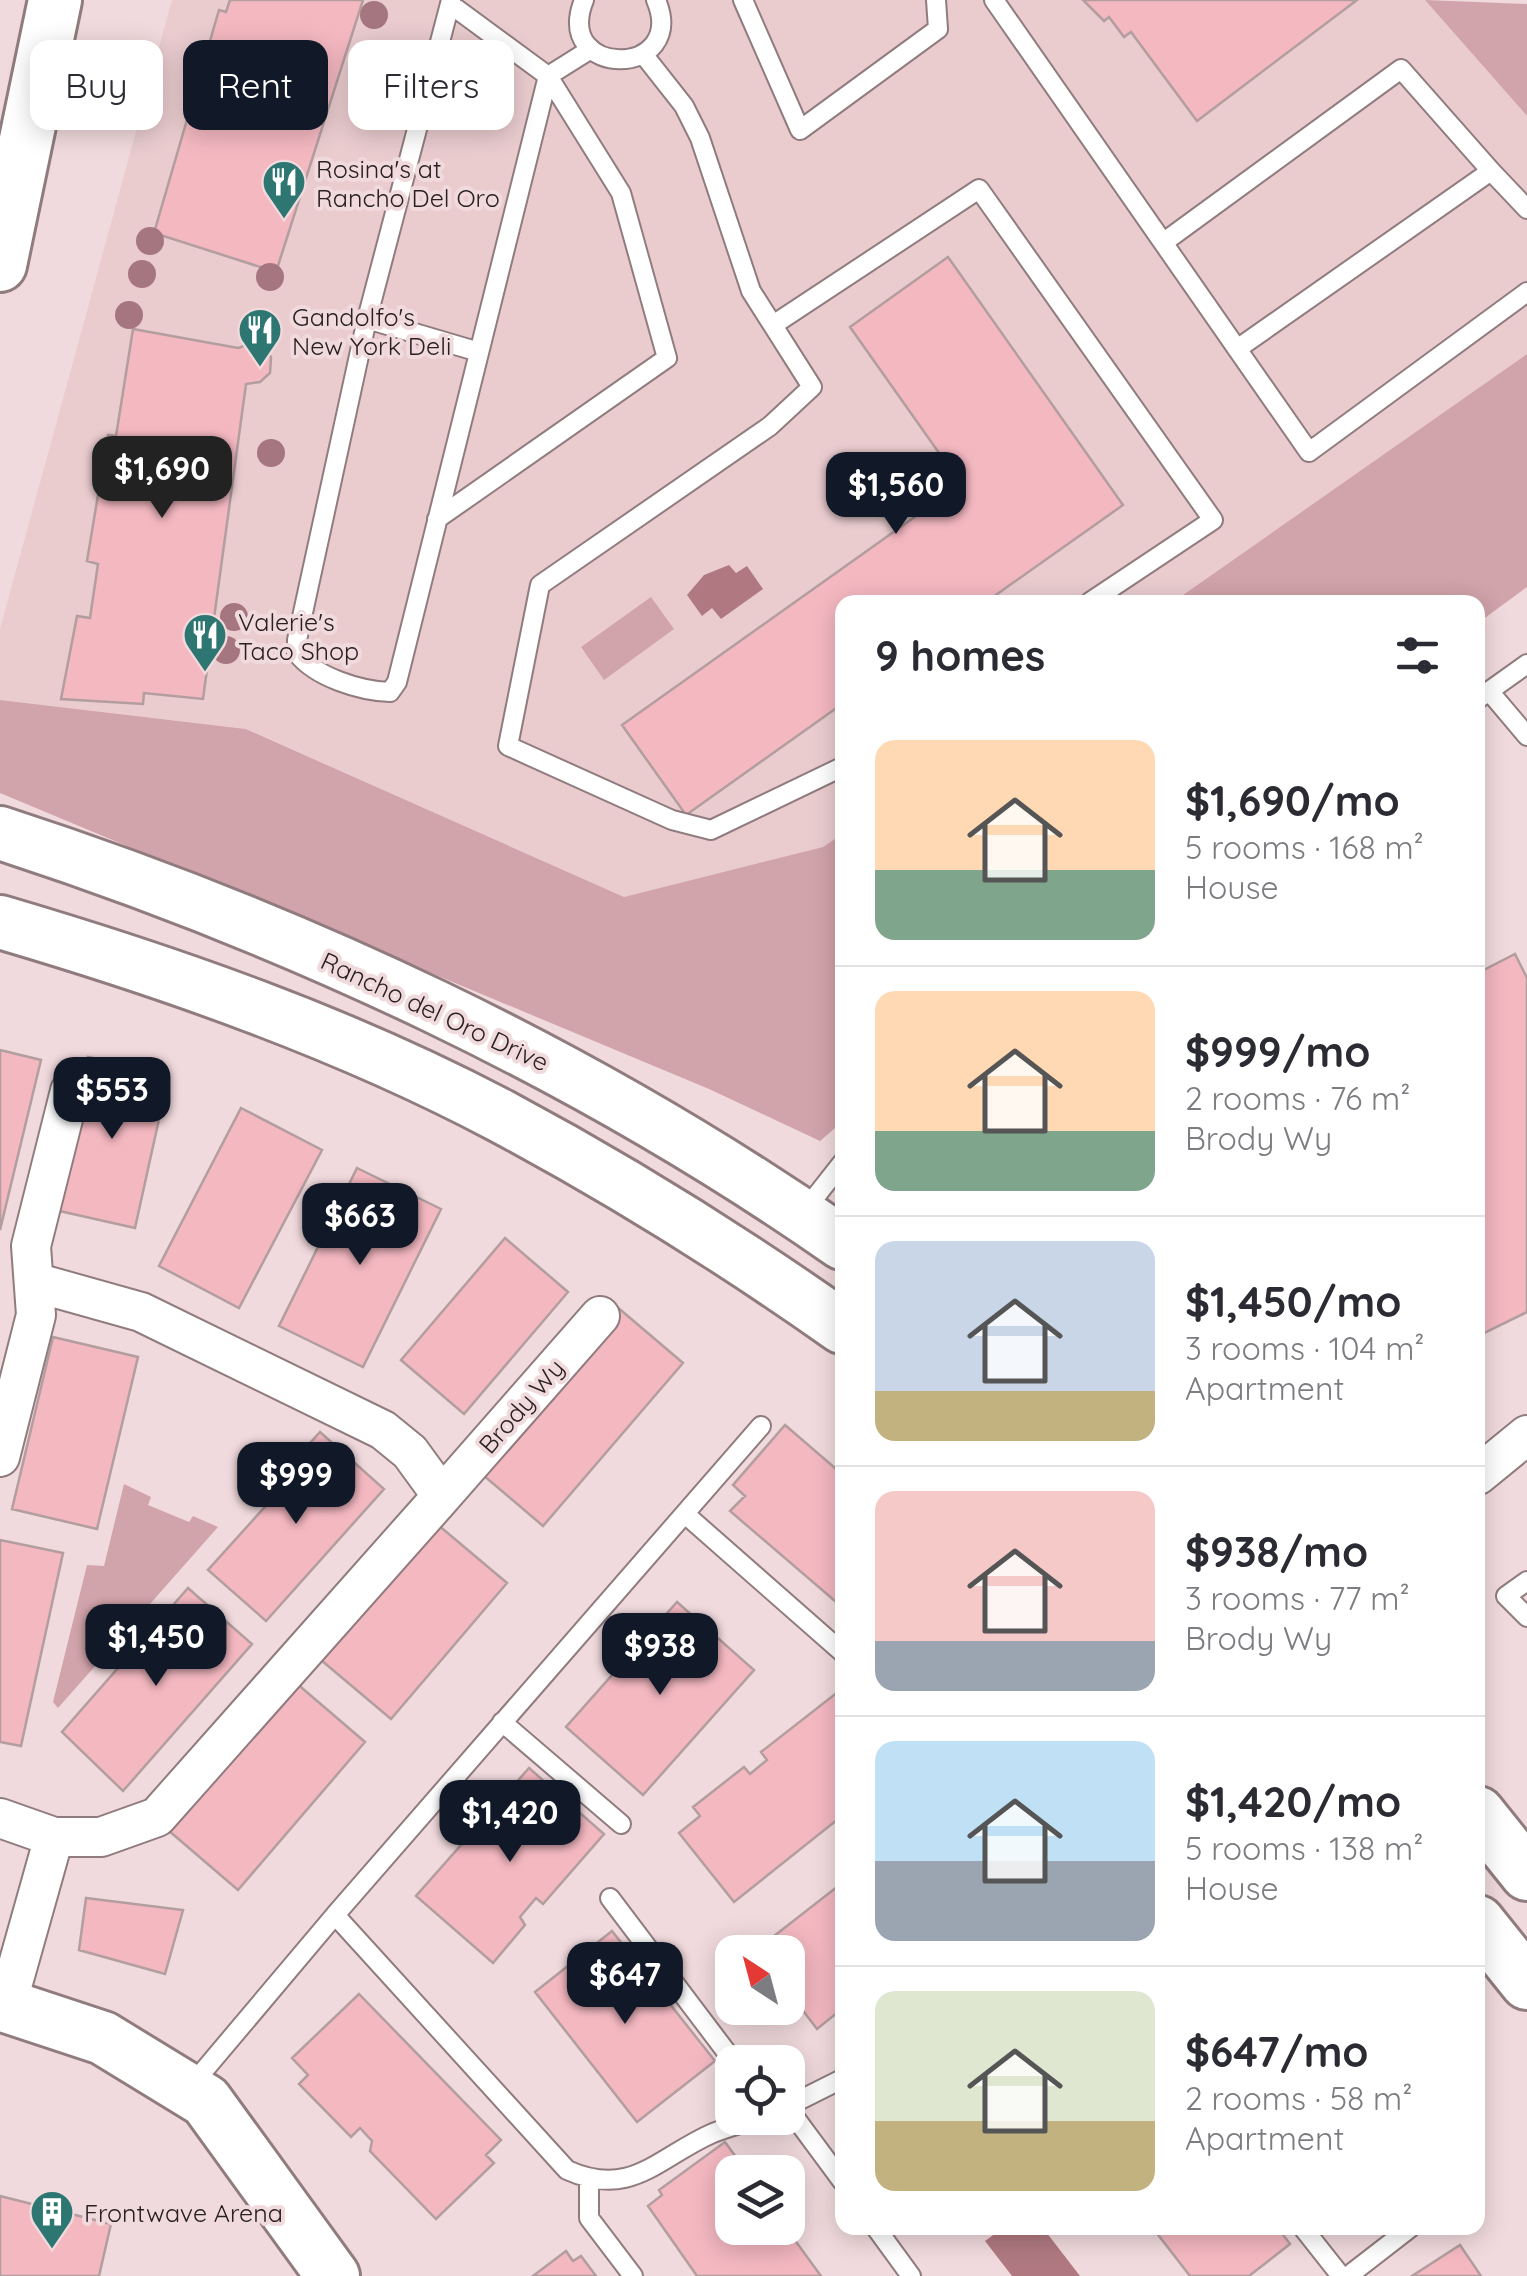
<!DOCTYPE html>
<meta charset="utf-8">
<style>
:root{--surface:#fff;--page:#f7f7f7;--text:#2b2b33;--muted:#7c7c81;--line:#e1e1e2;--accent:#111827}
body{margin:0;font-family:Quicksand,sans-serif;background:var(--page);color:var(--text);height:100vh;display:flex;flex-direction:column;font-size:38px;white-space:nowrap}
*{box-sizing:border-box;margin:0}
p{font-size:32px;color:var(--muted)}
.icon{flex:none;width:55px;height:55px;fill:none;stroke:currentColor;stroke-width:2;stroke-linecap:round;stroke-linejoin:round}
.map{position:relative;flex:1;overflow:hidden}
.panel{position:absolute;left:835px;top:595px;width:650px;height:1640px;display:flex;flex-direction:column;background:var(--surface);border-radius:20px;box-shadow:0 5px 25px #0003}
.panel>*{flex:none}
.guide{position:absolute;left:30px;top:40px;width:655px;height:90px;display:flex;gap:20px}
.needle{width:65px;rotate:324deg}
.fabs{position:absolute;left:715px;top:1935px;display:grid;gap:20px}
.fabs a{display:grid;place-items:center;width:90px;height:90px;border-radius:20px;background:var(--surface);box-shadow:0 5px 25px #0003;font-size:50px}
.price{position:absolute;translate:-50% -85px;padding:0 22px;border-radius:20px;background:var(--accent);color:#fff;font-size:32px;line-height:65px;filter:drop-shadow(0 2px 5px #0008)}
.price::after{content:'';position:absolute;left:50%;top:60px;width:30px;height:22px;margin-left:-15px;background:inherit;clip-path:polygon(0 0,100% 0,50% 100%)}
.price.on{background:#222;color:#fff}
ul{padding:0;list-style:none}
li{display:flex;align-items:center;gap:30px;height:250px;padding:0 40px}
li+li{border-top:2px solid var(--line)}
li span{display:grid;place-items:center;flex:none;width:280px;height:200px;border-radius:20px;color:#555}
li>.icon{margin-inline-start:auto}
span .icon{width:120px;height:120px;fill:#fffc;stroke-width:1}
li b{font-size:42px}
h2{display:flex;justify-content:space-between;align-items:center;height:120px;padding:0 40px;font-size:42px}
.tag{padding:0 35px;border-radius:20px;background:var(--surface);box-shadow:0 5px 25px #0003;font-size:35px;line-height:90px}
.tag.on{background:var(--accent);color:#fff}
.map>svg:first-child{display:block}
.built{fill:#eacccf}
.green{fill:#d1a3aa}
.water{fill:#b07981}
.building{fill:#f4b8c1;stroke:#b29d9f;stroke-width:2.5}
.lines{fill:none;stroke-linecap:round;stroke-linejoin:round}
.lane-casing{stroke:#907c7f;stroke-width:22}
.street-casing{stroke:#907c7f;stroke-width:42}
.secondary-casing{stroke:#907c7f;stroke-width:58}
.lane{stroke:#fff;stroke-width:18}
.street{stroke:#fff;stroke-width:38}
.secondary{stroke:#fff;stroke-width:52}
.tree{fill:#a67680}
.labels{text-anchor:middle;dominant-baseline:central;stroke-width:8;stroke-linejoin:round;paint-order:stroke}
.poi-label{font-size:25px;fill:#282021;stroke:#f1dadd;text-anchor:start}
.street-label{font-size:25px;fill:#282021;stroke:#f1dadd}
</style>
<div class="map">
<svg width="1527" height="2276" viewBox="0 0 1527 2276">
<rect width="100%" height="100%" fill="#f1dadd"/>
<!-- built -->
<path class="built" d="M172,0H1425L1527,116V354L1173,602H842V834L823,847L624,897L247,729L0,700V629Z"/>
<!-- green -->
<path class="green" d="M1425,0L1527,4V116Z
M1527,354V587L1478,623V602H1173Z
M651,597L674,629L604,680L581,647Z
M0,700L246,729L624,897L823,847L842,834V1122L820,1141L709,1089L0,793Z
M124,1484L151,1497L148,1505L189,1522L193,1516L218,1527L58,1708L53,1702L87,1565L104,1566Z"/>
<!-- water -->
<path class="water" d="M729,565L736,573L747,566L763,589L721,619L712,608L702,616L687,595L704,575Z
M1003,2228H1043L1080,2276H1012L985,2241Z"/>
<!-- building -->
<path class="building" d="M230,0H363L276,272L154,233L219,10L226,12Z
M1083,0H1357L1197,121L1131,32L1124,37L1109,17L1104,21Z
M948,257L1123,505L986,602H842V704L686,815L622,725L961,484L850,327Z
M133,329L238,348L250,344L262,347L271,357L270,373L260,382L246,384L203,699L144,693L143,704L61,699L77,616L90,618L98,564L87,561L108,435L116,436Z
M1515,954L1527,978V1312L1478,1336V973Z
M0,1050L41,1060L0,1230Z
M88,1057L169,1074L135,1228L55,1210Z
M241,1108L322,1150L239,1308L159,1266Z
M357,1168L441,1209L363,1367L279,1326Z
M505,1238L568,1292L464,1414L401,1360Z
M616,1306L683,1363L543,1526L476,1469Z
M53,1337L138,1357L97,1529L12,1509Z
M785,1425L842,1474V1607L730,1511L745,1496L733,1485Z
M320,1432L384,1489L266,1621L208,1570L281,1489L274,1483Z
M437,1524L507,1583L391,1719L321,1660Z
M0,1540L63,1553L21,1746L0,1742Z
M188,1588L252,1644L123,1791L62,1732Z
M677,1602L754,1670L643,1795L566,1727Z
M295,1682L365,1742L238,1890L168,1830Z
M839,1691L842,1696V1816L734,1902L679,1833L700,1816L693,1807L744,1767L750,1774L767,1760L761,1752Z
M529,1768L604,1834L543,1904L536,1898L520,1917L525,1925L493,1963L416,1896Z
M842,1883V2009L817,2029L788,1991V1952L756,1950Z
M86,1898L183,1910L165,1974L79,1950Z
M612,1931L715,2061L637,2122L535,1992Z
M359,1994L501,2140L486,2155L494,2163L436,2219L370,2151L372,2141L360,2128L351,2137L299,2084L308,2075L292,2058Z
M725,2142L747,2172H732V2228H786L821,2276H697L648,2206L662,2195L659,2190Z
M0,2196L111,2224L99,2276H0Z
M1163,2228H1278L1290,2244L1249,2276H1190L1156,2232Z
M1460,2245L1481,2276H1412Z
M566,2251L573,2261L581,2256L596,2276H533Z"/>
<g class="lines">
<defs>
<path id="lane" d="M584,0C552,80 689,78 656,0
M743,0L800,130L938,29L936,0
M994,0L1309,452L1527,292
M450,4L548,76L591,49
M643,54L684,106L700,138L751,291L812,387L770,426L540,585L508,746L672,820L711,830L842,767
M1164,242L1401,69L1491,171
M367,319L479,352
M773,325L979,189L1213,520L1090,602
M1237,349L1491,171L1527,209
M437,519L667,358L621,193L548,76L397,682L390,692C360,691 315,677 297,653V640L367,319L451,0
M1489,691L1527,736
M1478,699L1527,664
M805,1210L842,1163
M685,1514L842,1652
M1527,1581L1506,1596L1527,1617
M502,1722L621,1824
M610,1898L734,2062
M190,2087L335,1915
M788,2106L842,2079
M788,2108L842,2181
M759,2118C744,2123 728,2127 713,2133C658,2157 632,2199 567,2170L335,1915L761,1426
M589,2180V2218L633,2276
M876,2228L911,2276
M1303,2228L1341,2276
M1348,2276L1410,2228"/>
<path id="street" d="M0,1457L36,1315L31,1246L70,1091
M1478,1475L1527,1435
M442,1496L600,1316
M0,1818L54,1837
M7,2004L54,1837H101L157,1817L442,1496L410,1452L383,1430L141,1312L34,1282"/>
<path id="secondary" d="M0,265L55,0
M0,833C296,929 587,1065 842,1243
M0,922C170,972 344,1033 501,1116C619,1179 733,1250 842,1327
M1478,1813L1527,1874
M1478,1922L1527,1983
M0,2004L103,2038L206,2101L333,2276"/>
</defs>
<!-- lane casing -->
<use href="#lane" class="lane-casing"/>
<!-- street casing -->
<use href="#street" class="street-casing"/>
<!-- secondary casing -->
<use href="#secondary" class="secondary-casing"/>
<!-- lane -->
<use href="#lane" class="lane"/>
<!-- street -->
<use href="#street" class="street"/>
<!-- secondary -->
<use href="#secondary" class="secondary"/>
</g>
<!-- trees -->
<g class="tree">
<circle cx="374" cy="15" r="14"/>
<circle cx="150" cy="241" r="14"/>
<circle cx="142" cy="274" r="14"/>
<circle cx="270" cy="277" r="14"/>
<circle cx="129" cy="315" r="14"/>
<circle cx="258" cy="323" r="14"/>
<circle cx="271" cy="453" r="14"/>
<circle cx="234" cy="617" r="14"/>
<circle cx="226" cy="650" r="14"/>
</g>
<!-- icons -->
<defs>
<symbol id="restaurant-pin" viewBox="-11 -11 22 30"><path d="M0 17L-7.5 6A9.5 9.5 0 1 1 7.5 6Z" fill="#2d7671" stroke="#f1dadd"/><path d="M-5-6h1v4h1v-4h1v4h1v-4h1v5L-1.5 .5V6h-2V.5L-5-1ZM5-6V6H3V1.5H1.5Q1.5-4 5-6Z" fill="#fff"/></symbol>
<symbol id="building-pin" viewBox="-11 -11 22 30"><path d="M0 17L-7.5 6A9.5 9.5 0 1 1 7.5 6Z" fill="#2d7671" stroke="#f1dadd"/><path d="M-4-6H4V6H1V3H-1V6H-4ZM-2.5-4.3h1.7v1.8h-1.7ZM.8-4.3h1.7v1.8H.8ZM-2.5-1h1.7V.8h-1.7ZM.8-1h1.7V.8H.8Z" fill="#fff"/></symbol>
</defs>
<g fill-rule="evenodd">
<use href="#restaurant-pin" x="259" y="157" width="50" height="68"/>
<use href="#restaurant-pin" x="235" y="305" width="50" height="68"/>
<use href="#restaurant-pin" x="180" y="610" width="50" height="68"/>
<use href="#building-pin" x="27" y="2187" width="50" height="68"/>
</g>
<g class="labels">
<!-- poi labels -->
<g class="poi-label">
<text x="316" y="168">Rosina's at<tspan x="316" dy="29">Rancho Del Oro</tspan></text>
<text x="292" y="316">Gandolfo's<tspan x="292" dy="29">New York Deli</tspan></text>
<text x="238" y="621">Valerie's<tspan x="238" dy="29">Taco Shop</tspan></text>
<text x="84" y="2212">Frontwave Arena</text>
</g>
<!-- street labels -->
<g class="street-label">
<text transform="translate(435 1011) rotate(25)">Rancho del Oro Drive</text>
<text transform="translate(521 1406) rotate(-49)">Brody Wy</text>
</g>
</g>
</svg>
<div class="fabs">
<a><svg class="needle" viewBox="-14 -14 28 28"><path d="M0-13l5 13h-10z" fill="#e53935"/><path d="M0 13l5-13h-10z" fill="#7c7c81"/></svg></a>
<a><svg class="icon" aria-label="locate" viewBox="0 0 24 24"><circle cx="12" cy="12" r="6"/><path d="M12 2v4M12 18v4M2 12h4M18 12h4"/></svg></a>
<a><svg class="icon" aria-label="layers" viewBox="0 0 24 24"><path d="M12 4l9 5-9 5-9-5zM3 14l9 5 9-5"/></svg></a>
</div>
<b class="price on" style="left:162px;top:521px">$1,690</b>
<b class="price" style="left:896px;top:537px">$1,560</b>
<b class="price" style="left:112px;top:1142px">$553</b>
<b class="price" style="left:360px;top:1268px">$663</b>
<b class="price" style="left:296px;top:1527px">$999</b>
<b class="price" style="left:156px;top:1689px">$1,450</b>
<b class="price" style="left:660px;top:1698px">$938</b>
<b class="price" style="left:510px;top:1865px">$1,420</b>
<b class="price" style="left:625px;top:2027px">$647</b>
<div class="guide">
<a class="tag">Buy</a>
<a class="tag on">Rent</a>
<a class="tag">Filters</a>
</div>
<section class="panel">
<h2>9 homes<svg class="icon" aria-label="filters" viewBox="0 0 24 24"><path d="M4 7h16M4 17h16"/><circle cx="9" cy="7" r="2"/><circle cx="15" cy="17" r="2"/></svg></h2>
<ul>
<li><span style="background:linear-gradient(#ffd9b3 65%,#7fa58c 0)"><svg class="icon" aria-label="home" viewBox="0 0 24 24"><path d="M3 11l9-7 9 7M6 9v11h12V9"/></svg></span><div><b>$1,690/mo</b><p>5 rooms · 168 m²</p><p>House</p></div></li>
<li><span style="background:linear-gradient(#ffd9b3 70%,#7fa58c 0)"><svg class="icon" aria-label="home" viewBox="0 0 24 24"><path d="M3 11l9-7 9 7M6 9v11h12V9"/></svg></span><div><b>$999/mo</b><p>2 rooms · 76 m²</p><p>Brody Wy</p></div></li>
<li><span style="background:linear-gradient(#c9d6e8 75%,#c2b280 0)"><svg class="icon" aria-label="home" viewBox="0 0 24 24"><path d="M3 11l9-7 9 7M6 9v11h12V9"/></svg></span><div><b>$1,450/mo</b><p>3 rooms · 104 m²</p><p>Apartment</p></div></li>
<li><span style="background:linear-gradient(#f6c9c9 75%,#9aa5b1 0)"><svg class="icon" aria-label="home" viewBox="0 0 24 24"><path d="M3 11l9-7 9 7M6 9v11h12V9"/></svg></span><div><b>$938/mo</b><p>3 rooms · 77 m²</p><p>Brody Wy</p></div></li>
<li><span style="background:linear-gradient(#bfe0f5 60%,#9aa5b1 0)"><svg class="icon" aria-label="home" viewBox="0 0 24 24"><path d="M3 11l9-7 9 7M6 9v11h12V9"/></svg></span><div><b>$1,420/mo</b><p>5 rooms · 138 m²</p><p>House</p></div></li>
<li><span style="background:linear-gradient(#dfe7d0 65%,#c2b280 0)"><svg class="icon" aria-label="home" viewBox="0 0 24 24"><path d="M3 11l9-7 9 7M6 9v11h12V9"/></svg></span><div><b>$647/mo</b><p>2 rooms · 58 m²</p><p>Apartment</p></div></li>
</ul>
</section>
</div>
